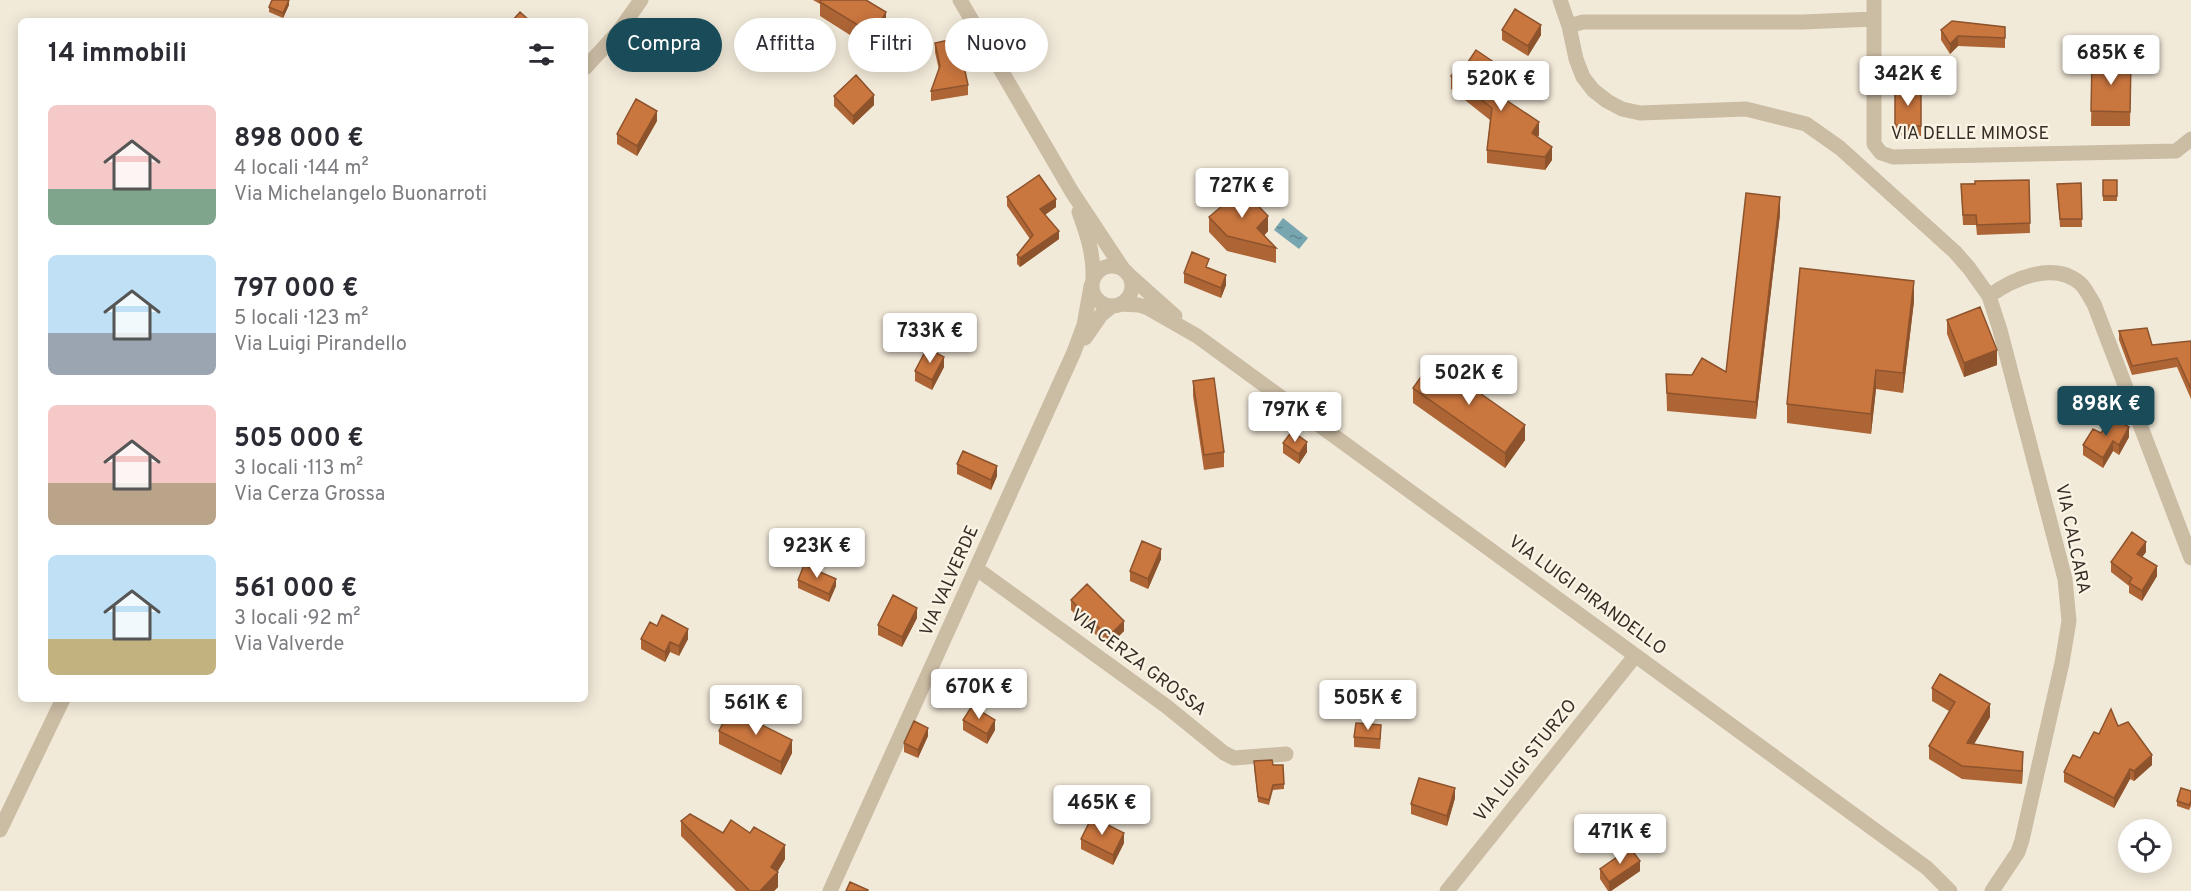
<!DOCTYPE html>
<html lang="it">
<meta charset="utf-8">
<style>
:root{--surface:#fff;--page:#f7f7f7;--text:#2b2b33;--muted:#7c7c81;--accent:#1a4b59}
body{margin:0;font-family:Overpass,sans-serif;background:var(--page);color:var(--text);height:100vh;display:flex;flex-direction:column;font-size:22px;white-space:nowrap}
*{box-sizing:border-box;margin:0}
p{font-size:20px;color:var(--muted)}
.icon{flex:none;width:33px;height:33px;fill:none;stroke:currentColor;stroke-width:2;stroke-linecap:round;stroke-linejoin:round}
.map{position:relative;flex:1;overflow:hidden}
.details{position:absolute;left:18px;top:18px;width:570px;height:684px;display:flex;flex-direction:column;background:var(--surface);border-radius:9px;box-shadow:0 3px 15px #0003}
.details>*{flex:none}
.hud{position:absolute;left:606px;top:18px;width:570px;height:54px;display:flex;gap:12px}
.buttons{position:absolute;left:2118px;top:819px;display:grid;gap:12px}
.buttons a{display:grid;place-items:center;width:54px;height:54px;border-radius:50%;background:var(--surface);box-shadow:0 3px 15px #0003;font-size:30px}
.price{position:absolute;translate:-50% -51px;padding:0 14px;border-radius:6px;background:#fff;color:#222;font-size:20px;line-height:39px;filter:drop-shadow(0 2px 3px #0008)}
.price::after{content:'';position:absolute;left:50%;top:36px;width:18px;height:14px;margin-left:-9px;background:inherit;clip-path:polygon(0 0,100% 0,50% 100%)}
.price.selected{background:var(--accent);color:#fff}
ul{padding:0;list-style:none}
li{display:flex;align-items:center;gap:18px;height:150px;padding:0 30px}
li span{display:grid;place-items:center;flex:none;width:168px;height:120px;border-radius:9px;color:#555}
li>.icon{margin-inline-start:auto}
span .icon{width:72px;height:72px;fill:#fffc;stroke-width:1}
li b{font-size:26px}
h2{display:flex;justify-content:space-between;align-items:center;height:72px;padding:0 30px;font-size:26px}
.chip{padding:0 21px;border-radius:27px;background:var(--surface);box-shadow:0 3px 15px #0003;font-size:21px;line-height:54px}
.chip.selected{background:var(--accent);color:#fff}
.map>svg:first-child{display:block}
.water{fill:url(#water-ripples)}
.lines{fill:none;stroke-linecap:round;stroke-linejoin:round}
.minor{stroke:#cbbca4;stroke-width:15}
.wall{fill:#ae6536}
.shaded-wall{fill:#8d532c}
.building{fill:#ca763f;stroke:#8d532c;stroke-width:1.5}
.labels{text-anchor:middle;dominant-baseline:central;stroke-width:4.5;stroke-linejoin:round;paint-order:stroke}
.street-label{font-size:18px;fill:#362e26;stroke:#faf4e5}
</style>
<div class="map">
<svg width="2191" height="891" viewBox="0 0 2191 891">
<defs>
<pattern id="water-ripples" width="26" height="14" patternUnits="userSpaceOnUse" patternTransform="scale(1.5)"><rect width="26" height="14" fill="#77a5b0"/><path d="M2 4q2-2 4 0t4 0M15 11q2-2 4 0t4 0" fill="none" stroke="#62878f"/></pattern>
</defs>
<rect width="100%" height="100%" fill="#f2ead9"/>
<!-- water -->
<path class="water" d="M1283,218L1308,238L1299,249L1274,230Z"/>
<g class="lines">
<!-- minor -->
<path class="minor" d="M960,0L1072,192L1123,269
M1560,0L1569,26L1576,59L1583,77L1593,90L1607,101L1622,109L1640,113L1746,109L1806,124L1840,148L1955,252L1969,268L1989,296L2000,330L2065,579L2069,621L2062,663L2022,840L2018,852L1992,891
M1874,19V144L1881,153L1893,157L2176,151L2191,139
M1569,26L1583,22H1802L1874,19V0
M585,68L619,31L641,0
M1079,212C1087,234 1094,255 1093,278
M1092 286a20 20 0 1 1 40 0a20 20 0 1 1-40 0Z
M1128,274L1175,316
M1989,296C2013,279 2054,260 2081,284C2086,289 2090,298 2094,304L2191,558
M1120,304L1139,305L1148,308L1197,336L1927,868L1950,891
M1085,338L1101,315L1112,306
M977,569L1166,706L1224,753L1234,758L1286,754
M0,830L63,699
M830,891L1074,352L1084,325L1091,286
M1447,891L1635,656"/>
</g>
<!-- wall -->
<path class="wall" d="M813,0H866L886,27L877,42L866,35L861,42L820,16V4Z
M289,5L283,18L269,12V7Z
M1502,30L1541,35L1528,56L1502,40Z
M1941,30L2005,37V48L1958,46L1950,54L1941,40Z
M935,43L968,85V95L931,101V91L939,70L935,52Z
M2092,60L2131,61L2130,126H2091Z
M1462,71L1498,78L1492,91L1539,135L1537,137L1552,160L1545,170L1487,163V150L1490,120L1451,89V76Z
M1895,88H1921V136L1895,135Z
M834,96L874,105L853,125L834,106Z
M657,121L637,156L617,144V134Z
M2029,180L2030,233L1977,235L1976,225H1963L1961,184Z
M2103,180H2117V201H2103Z
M2081,183L2082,227H2060L2057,184Z
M1007,197L1056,207L1045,215L1059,239L1020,267L1017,264V255L1030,239L1007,206Z
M1780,214L1756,419L1667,411L1666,374L1692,375L1726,372Z
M1209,217L1268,231L1264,236L1276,248V263L1227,251L1209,232Z
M1184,273L1226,285L1221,298L1184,283Z
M1914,301L1903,393L1876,389L1871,434L1787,423V404Z
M1947,320L1997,365L1964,377L1947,334Z
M2119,331L2152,345L2191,341V399L2177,367L2132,375L2119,340Z
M944,367L932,390L915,381V371Z
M1193,381L1224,452V467L1204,470L1193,396Z
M1413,388L1525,440L1505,468L1413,403Z
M2101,433L2129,437L2119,455L2113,451L2103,468L2083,455V445Z
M1283,443L1307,452L1299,464L1283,453Z
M957,464L997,476L991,490L957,474Z
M2146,552L2142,557L2157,576L2142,601L2129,593V586L2111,572V562Z
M1161,559L1148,589L1130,581V571Z
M798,580L836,586L829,602L798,588Z
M1071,600L1124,631L1108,647L1071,610Z
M917,618L902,647L878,635V625Z
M657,626L688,639L679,656L670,652L665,662L641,649V639Z
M1932,688L1990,717L1974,744L2023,765L2022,784L1962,779L1929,759V746L1949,711L1932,701Z
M963,720L995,730L987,744L963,730Z
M2118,726L2152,765L2134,781L2130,779L2114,808L2064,782V772L2080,758L2099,734Z
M719,731L792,753L781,775L719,744Z
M1381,735L1380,749L1354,747V737Z
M928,736L918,758L904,752V743Z
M1273,765L1284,784V789L1273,790L1269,805L1258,802L1254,766Z
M2191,791V806L2189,810L2177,806V801Z
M1455,798L1447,826L1411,814V804Z
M681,821L723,833L785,859L777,872L778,887L774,891H736L681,836Z
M1081,839L1124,843L1113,865L1081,849Z
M1600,869L1640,871L1611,891H1608L1600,879Z"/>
<!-- shaded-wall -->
<path class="shaded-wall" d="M289,0V5L283,18V13Z
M886,12V27L877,42V28Z
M866,20V35L861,42V27Z
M1541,25V35L1528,56V46Z
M1958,36V46L1950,54V44Z
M1498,65V78L1488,101V88Z
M874,95V105L853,125V116Z
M657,111V121L637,156V146Z
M1539,122V135L1532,146V133Z
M1552,147V160L1545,170V157Z
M1780,197V214L1756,419V402Z
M1056,199V207L1040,218V209Z
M1268,216V231L1257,243V228Z
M1059,231V239L1020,267V258Z
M1226,275V285L1221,298V288Z
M1914,281V301L1903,393V373Z
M1997,350V365L1964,377V363Z
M944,357V367L932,390V380Z
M1876,370V389L1871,434V414Z
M1525,425V440L1505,468V453Z
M2129,427V437L2119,455V445Z
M2113,441V451L2103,468V458Z
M1307,442V452L1299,464V454Z
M997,466V476L991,490V480Z
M2146,542V552L2137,564V554Z
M1161,549V559L1148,589V579Z
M2157,566V576L2142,601V591Z
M836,579V586L829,602V594Z
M917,608V618L902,647V637Z
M1124,621V631L1108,647V637Z
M688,629V639L679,656V646Z
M670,642V652L665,662V652Z
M1990,704V717L1967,756V743Z
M995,720V730L987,744V734Z
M928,728V736L918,758V750Z
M792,740V753L781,775V762Z
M2023,752V765L2022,784V771Z
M2152,755V765L2134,781V771Z
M2130,769V779L2114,808V798Z
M1455,788V798L1447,826V816Z
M1124,833V843L1113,865V855Z
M785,845V859L775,876L778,872V887L774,891H760L771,867Z
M1640,861V871L1611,891H1609V882Z"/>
<!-- building -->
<path class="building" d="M272,0H289L283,13L269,7Z
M821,0H866L886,12L877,28L866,20L861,27L820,2Z
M1515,9L1541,25L1528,46L1502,30Z
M520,12L530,21H512Z
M1952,21L2005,27V38L1958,36L1950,44L1941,30Z
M958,38L968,85L931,91L940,66L935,43Z
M1476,50L1498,65L1488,88L1539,122L1532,133L1552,147L1545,157L1487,150L1492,108L1451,76L1457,68L1462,71Z
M2092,60L2131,61L2130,112L2091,111Z
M856,75L874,95L853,116L834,96Z
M1895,88H1921V126L1895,125Z
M636,99L657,111L637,146L617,134Z
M1039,175L1056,199L1040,209L1059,231L1020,258L1017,255L1033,235L1007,197Z
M2029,180L2030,223L1977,225L1976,215H1963L1961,184H1975V181Z
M2103,180H2117V196H2103Z
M2081,183L2082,219H2060L2057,184Z
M1242,189L1268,216L1257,228L1276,248L1227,236L1209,217Z
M1746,193L1780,197L1756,402L1667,393L1666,374L1692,375L1702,358L1726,372Z
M1192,252L1209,259L1206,267L1226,275L1221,288L1184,273Z
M1800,268L1914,281L1903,373L1876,370L1871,414L1787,404Z
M1980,307L1997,350L1964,363L1947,320Z
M2147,328L2152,345L2191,341V389L2177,358L2132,366L2119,331Z
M927,348L944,357L932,380L915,371Z
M1433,360L1525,425L1505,453L1413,388Z
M1214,378L1224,452L1204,455L1193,381Z
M2111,416L2129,427L2119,445L2113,441L2103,458L2083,445L2093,429L2101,433Z
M1292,431L1307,442L1299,454L1283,443Z
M963,451L997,466L991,480L957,464Z
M2132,532L2146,542L2137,554L2157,566L2142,591L2129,583L2132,578L2111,562Z
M1142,541L1161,549L1148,579L1130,571Z
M804,565L836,579L829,594L798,580Z
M1087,584L1124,621L1108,637L1071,600Z
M893,595L917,608L902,637L878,625Z
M662,615L688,629L679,646L670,642L665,652L641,639L650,622L657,626Z
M1940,674L1990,704L1967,743L2023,752L2022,771L1962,766L1929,746L1955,702L1932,688Z
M972,706L995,720L987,734L963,720Z
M730,709L792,740L781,762L719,731Z
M2111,709L2118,726L2128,722L2152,755L2134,771L2130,769L2114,798L2064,772L2073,755L2080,758L2094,732L2099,734Z
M914,721L928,728L918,750L904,743Z
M1356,723L1381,725L1380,739L1354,737Z
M1272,760L1273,765H1283L1284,784L1273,785L1269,800L1258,797L1254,761Z
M1419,778L1455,788L1447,816L1411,804Z
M2181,788L2191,791V801L2189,805L2177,801Z
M690,814L723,833L731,820L750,833L754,827L785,845L771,867L778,872L760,891H750L681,821Z
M1092,817L1124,833L1113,855L1081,839Z
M1630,848L1640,861L1609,882L1600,869Z
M850,882L868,890L867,891H846Z"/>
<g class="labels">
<!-- street labels -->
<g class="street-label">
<text x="1970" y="134">VIA DELLE MIMOSE</text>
<text transform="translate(2072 539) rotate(78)">VIA CALCARA</text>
<text transform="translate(950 581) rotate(-66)">VIA VALVERDE</text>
<text transform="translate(1587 596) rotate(36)">VIA LUIGI PIRANDELLO</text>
<text transform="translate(1138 663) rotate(37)">VIA CERZA GROSSA</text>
<text transform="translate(1526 761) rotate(-51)">VIA LUIGI STURZO</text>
</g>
</g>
</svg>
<div class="buttons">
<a><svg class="icon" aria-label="locate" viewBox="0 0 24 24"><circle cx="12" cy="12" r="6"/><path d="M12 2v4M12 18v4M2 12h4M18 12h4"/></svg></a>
</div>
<b class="price" style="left:2111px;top:86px">685K €</b>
<b class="price" style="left:1908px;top:107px">342K €</b>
<b class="price" style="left:1501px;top:112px">520K €</b>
<b class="price" style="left:1242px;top:219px">727K €</b>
<b class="price" style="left:930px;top:364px">733K €</b>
<b class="price" style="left:1469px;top:406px">502K €</b>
<b class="price selected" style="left:2106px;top:437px">898K €</b>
<b class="price" style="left:1295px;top:443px">797K €</b>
<b class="price" style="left:817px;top:579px">923K €</b>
<b class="price" style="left:979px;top:720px">670K €</b>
<b class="price" style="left:1368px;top:731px">505K €</b>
<b class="price" style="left:756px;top:736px">561K €</b>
<b class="price" style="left:1102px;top:836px">465K €</b>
<b class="price" style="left:1620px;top:865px">471K €</b>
<div class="hud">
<a class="chip selected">Compra</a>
<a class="chip">Affitta</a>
<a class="chip">Filtri</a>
<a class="chip">Nuovo</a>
</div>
<section class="details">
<h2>14 immobili<svg class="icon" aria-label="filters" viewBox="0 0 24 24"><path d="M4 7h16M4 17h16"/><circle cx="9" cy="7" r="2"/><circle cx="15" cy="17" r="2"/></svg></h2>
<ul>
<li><span style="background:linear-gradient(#f6c9c9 70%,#7fa58c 0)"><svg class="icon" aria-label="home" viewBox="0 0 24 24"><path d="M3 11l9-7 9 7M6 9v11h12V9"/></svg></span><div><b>898 000 €</b><p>4 locali · 144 m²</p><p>Via Michelangelo Buonarroti</p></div></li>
<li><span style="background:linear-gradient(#bfe0f5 65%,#9aa5b1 0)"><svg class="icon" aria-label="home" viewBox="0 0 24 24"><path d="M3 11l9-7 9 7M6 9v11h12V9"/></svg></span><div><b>797 000 €</b><p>5 locali · 123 m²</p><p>Via Luigi Pirandello</p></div></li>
<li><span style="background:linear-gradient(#f6c9c9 65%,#b9a48a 0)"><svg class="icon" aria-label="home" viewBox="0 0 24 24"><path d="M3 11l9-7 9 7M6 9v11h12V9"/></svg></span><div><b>505 000 €</b><p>3 locali · 113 m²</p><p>Via Cerza Grossa</p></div></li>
<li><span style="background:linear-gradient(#bfe0f5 70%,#c2b280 0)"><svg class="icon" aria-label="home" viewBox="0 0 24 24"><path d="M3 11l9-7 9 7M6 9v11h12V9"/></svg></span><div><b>561 000 €</b><p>3 locali · 92 m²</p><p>Via Valverde</p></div></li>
</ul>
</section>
</div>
